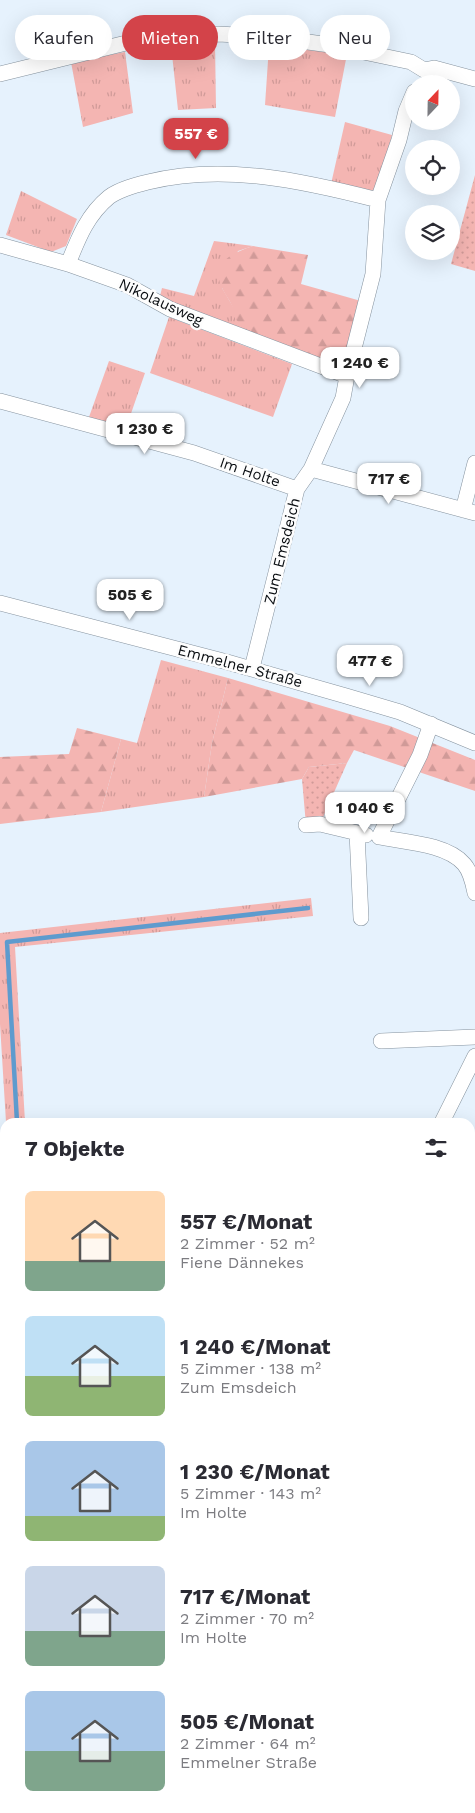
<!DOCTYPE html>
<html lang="de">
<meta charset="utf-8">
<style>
:root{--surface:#fff;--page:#f2f2f3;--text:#2b2b33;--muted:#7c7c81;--accent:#d34349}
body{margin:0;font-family:"Work Sans",sans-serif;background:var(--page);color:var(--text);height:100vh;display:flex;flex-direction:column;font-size:19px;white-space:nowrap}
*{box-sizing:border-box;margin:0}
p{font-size:16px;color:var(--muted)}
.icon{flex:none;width:28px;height:28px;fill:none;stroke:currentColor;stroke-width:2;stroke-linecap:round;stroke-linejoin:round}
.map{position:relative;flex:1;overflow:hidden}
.sheet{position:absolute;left:0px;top:1118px;width:475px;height:696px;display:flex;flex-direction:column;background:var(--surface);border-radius:15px 15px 0 0;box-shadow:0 5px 20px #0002}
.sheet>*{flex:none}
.banner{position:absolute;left:15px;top:15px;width:445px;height:45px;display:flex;gap:10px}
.needle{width:32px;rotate:22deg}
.fabs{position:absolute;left:405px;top:75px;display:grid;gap:10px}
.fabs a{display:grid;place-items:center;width:55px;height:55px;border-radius:50%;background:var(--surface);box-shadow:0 5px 20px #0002;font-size:25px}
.price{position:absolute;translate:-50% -42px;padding:0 11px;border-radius:10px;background:#fff;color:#222;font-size:16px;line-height:32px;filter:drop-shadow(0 1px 2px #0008)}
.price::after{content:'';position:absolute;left:50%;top:30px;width:15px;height:11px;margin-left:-8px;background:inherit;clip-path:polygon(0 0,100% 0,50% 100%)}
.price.on{background:var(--accent);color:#fff}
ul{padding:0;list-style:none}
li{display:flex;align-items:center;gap:15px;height:125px;padding:0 25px}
li span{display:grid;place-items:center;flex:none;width:140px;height:100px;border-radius:8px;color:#555}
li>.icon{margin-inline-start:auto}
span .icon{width:60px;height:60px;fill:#fffc;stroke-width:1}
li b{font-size:21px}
h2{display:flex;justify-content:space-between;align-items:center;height:60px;padding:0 25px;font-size:21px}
.pill{padding:0 18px;border-radius:22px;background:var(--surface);box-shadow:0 5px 20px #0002;font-size:18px;line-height:45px}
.pill.on{background:var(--accent);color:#fff}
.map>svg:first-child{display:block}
.grass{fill:url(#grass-tufts)}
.forest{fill:url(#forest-firs)}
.wetland{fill:url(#wetland-marsh)}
.park{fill:url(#park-dots)}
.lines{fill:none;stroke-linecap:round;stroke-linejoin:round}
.stream{stroke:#5e9bce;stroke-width:4.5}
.minor-casing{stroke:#86939f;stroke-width:16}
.major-casing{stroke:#a18080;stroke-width:20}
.minor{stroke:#fff;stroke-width:15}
.major{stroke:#f8d9d7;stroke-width:19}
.labels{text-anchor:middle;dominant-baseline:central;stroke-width:5;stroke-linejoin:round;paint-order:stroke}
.street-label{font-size:15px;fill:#080c10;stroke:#fdfdfd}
</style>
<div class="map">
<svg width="475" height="1813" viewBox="0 0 475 1813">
<defs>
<pattern id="grass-tufts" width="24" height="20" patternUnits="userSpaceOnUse" patternTransform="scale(1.25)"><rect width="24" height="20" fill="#f4b5b2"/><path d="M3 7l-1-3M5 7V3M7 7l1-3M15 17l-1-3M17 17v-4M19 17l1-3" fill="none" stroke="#d09a98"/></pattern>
<pattern id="forest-firs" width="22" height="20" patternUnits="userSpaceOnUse" patternTransform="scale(1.25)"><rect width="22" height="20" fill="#f4b5b2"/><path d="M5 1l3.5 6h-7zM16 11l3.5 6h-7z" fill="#d09a98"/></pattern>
<pattern id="wetland-marsh" width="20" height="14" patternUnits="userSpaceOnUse" patternTransform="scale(1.25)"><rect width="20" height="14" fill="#f4b5b2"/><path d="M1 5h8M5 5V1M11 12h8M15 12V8" fill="none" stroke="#d09a98"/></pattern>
<pattern id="park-dots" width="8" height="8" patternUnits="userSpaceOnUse" patternTransform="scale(1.25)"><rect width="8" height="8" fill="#f4b5b2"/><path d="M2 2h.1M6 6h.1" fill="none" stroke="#d09a98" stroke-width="1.8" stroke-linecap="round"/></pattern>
</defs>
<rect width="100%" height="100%" fill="#e6f2fd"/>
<!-- grass -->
<path class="grass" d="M215,43L216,108L178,110L171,45Z
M269,46L347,54L335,117L265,105Z
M125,52L133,113L83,127L71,62Z
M345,122L392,135L380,183L371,192L331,184Z
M21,191L77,219L66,246L51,252L6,235Z
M214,241L253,246L238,251L222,288L235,310L256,336L175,306L160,296L162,288L194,296Z
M169,317L292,364L273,417L150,373Z
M109,361L145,373L126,428L89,417Z
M161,660L228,678L212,743L204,797L101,812L121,739L137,743Z
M311,898L313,916L15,947L25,1122H6L0,1024V933Z
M5,1201V1394L0,1395V1202Z
M475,1226V1359H470V1237Z
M0,1402H5V1616H0Z
M5,1692V1809H251L246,1813H0V1693Z"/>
<!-- forest -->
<path class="forest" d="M253,246L308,255L301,284L361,301L347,359L340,365L256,336L235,319C235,307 229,301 223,290C209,264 231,253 253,246Z
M228,678L390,726L475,760V791L354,750L347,763L309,767L302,779L204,797L212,743Z
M77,728L121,739L101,812L0,824V757L69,754Z
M470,1359H475V1431L470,1447Z"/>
<!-- wetland -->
<path class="wetland" d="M475,1431V1813H246L251,1809H470V1447Z"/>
<!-- park -->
<path class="park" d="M475,175V271L451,264Z
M347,763L320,824L306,825L302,779L309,767Z"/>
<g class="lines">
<!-- stream -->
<path class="stream" d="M17,1122L7,942L308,908
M470,1256L475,1245
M0,1458L5,1442"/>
<defs>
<path id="minor" d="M0,74L126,43L173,37L218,34L272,37L330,45L411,62L424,70L434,68L475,79
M0,245L68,264L127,285L170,309L347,376
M68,264C78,239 87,215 109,197C120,189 136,185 148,182C224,163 304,181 378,200
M0,401L194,453L297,489
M311,469L475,513
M463,510L475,463
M0,603L227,662L346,696L400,712L475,743
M252,668L297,489L311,469L343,398L347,376L373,274L378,200L399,140L406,111L414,92
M431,724L420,755L379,837C405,842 447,844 464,864C471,872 473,883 475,893
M306,825L320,824L366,835
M357,833L361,918
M381,1041L475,1037
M442,1122L475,1056"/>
<path id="major" d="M470,1646H475
M0,1651H5"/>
</defs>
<!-- minor casing -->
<use href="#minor" class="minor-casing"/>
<!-- major casing -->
<use href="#major" class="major-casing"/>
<!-- minor -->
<use href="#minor" class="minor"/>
<!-- major -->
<use href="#major" class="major"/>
</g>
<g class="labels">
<!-- street labels -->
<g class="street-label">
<text transform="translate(161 302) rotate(25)">Nikolausweg</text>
<text transform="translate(250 472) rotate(19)">Im Holte</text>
<text transform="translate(282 551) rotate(-76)">Zum Emsdeich</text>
<text transform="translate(240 666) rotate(15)">Emmelner Straße</text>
</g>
</g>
</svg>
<div class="fabs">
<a><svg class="needle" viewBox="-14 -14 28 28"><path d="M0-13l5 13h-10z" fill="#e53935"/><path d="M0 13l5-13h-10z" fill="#7c7c81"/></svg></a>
<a><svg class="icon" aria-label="locate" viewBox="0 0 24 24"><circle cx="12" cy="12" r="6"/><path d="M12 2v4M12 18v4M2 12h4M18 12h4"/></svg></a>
<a><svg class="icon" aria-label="layers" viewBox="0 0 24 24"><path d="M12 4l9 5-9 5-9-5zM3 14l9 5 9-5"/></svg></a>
</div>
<b class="price on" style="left:196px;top:160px">557 €</b>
<b class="price" style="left:360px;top:389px">1 240 €</b>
<b class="price" style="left:145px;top:455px">1 230 €</b>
<b class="price" style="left:389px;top:505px">717 €</b>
<b class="price" style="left:130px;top:621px">505 €</b>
<b class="price" style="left:370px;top:687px">477 €</b>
<b class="price" style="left:365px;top:834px">1 040 €</b>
<div class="banner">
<a class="pill">Kaufen</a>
<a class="pill on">Mieten</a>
<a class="pill">Filter</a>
<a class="pill">Neu</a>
</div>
<section class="sheet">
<h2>7 Objekte<svg class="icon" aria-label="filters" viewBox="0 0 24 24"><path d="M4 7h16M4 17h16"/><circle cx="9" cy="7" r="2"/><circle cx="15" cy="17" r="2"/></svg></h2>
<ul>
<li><span style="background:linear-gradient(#ffd9b3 70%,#7fa58c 0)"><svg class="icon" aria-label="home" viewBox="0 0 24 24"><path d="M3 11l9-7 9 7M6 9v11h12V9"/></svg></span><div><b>557 €/Monat</b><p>2 Zimmer · 52 m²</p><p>Fiene Dännekes</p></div></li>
<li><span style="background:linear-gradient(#bfe0f5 60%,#8fb573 0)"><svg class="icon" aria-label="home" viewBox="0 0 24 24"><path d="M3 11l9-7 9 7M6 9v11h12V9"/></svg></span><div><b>1 240 €/Monat</b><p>5 Zimmer · 138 m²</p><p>Zum Emsdeich</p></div></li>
<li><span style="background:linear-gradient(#a9c7e8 75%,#8fb573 0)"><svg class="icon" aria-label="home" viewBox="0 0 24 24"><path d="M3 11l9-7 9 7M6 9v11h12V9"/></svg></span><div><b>1 230 €/Monat</b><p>5 Zimmer · 143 m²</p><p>Im Holte</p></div></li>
<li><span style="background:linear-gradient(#c9d6e8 65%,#7fa58c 0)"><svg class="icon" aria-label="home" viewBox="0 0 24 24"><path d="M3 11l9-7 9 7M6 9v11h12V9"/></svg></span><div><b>717 €/Monat</b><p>2 Zimmer · 70 m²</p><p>Im Holte</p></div></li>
<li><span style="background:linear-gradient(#a9c7e8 60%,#7fa58c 0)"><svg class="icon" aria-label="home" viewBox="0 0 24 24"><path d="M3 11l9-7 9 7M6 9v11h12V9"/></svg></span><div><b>505 €/Monat</b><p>2 Zimmer · 64 m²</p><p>Emmelner Straße</p></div></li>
</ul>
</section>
</div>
